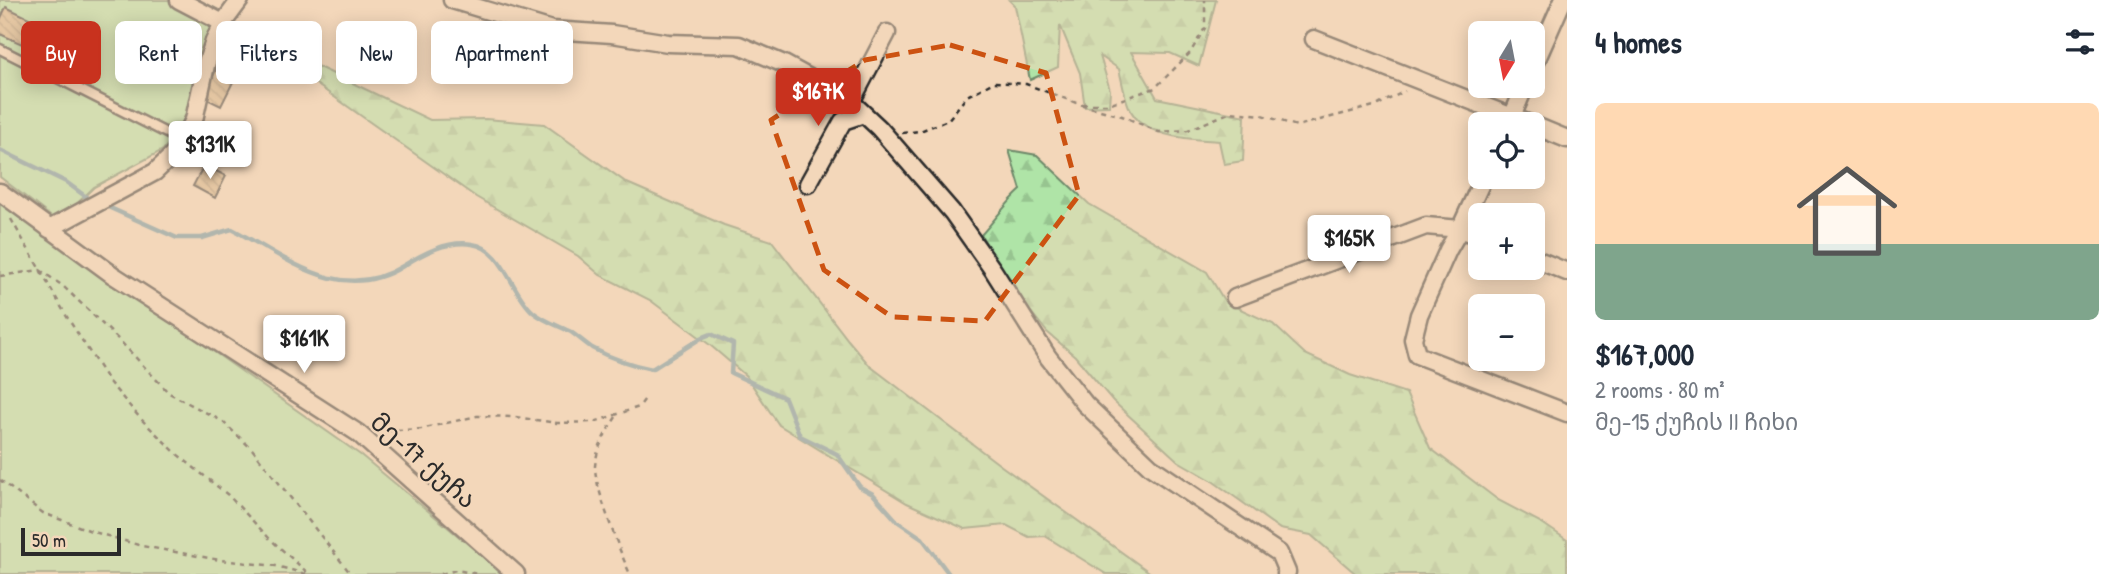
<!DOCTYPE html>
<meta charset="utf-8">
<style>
:root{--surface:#fff;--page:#f2f2f3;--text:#1f2937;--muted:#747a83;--accent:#c8321e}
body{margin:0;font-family:"Patrick Hand","Noto Sans Georgian",sans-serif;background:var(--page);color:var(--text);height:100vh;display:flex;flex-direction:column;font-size:26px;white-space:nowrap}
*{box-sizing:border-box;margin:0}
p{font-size:23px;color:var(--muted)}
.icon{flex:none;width:38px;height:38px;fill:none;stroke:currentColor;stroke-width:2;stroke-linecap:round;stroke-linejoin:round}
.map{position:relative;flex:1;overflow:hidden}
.details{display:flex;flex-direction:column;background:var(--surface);width:560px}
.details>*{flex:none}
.banner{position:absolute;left:21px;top:21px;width:665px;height:63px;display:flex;gap:14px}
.needle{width:46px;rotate:190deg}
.buttons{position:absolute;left:1468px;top:21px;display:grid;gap:14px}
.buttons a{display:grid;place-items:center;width:77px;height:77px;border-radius:10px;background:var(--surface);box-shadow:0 4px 18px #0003;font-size:35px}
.scale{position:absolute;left:21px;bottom:18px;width:100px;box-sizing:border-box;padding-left:7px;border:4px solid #2b2b2b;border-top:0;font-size:19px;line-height:24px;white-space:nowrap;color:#2b2b2b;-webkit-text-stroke:5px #f3d7ba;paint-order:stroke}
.price{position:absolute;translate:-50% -60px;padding:0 16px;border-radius:7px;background:#fff;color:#222;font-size:23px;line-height:46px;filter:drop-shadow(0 2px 4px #0008)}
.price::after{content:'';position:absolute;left:50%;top:42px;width:21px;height:16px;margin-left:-10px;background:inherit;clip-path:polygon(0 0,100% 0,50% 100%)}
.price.on{background:var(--accent);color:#fff}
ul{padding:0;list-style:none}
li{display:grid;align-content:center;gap:14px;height:371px;padding:0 28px}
li span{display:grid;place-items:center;height:217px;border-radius:10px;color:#555}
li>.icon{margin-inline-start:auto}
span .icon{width:126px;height:126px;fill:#fffc;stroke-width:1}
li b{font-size:30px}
h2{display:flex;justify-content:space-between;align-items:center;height:84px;padding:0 28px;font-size:30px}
.tag{padding:0 24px;border-radius:10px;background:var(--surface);box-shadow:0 4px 18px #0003;font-size:24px;line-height:63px}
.tag.on{background:var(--accent);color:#fff}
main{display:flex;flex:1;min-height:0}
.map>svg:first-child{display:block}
.green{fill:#afe4a7;stroke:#6d8869;stroke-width:2}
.forest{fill:url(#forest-firs);stroke:#6d8869;stroke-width:2}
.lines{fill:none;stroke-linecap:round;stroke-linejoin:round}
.stream{stroke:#638e9e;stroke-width:4.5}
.building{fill:url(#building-back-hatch);stroke:#2b2b2b;stroke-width:2}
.service-casing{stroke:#2b2b2b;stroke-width:13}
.minor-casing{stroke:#2b2b2b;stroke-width:21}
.path{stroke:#2b2b2b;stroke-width:2.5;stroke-dasharray:5 5;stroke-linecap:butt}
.service{stroke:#f3d7ba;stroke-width:8}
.minor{stroke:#f3d7ba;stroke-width:16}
.marked{fill:none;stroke:#cc5211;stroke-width:5;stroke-dasharray:14 9;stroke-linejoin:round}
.labels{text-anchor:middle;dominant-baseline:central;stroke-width:5;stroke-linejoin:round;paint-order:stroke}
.street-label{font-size:26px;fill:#2b2b2b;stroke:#f3d7ba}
</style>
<main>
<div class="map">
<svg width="1567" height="574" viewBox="0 0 1567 574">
<defs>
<pattern id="forest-firs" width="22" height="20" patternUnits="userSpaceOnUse" patternTransform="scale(1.75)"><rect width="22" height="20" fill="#afe4a7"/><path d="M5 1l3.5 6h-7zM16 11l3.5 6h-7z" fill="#97c490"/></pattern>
<pattern id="building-back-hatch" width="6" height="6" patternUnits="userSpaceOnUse" patternTransform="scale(1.75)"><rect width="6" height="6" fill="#d4b387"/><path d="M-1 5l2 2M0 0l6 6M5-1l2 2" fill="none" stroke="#ac926f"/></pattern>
</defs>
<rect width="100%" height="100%" fill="#f3d7ba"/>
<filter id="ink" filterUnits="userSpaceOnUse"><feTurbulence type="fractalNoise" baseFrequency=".0143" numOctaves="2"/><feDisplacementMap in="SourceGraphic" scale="14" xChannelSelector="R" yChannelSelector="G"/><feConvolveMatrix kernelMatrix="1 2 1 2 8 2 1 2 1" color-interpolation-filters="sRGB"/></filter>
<g filter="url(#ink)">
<!-- green -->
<path class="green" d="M0,0H198L225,13L179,131L163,150L94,187L58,222L0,177Z
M0,196L79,257L362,456L504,574H0Z"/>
<!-- forest -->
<path class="forest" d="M1009,0H1216L1199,66L1170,53L1131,52L1157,98L1245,116L1243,161L1224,164L1219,141C1190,139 1142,138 1129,107C1124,95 1122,81 1119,69L1100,56L1110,90L1109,106L1085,107L1080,73L1060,25L1058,67L1030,80L1015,6Z
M304,60L430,120L486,119L544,124L627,183L724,225L772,241L848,340L870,366L1000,465L1152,574H1106L1045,536L1029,537L1006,525L965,529L907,503L779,425L746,376L710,345L650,300L600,275L578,256L476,197L292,67Z
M1009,150L1037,155L1089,204L1207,272L1225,302L1273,324L1305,354L1350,375L1406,393L1430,448L1498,500L1542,523L1567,540V574H1356L1311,535L1280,529L1211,480L1178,461L1113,401L1075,356L1047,332L1019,297L981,235C995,220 1006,203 1021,190Z"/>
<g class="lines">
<!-- stream -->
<path class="stream" d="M0,150L66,182L89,199
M108,207L177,238H202L232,229C287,258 341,305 403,266C422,254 447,240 472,244C504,248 511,293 533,312C544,321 559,326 571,332C578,337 585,343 592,348C610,358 632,365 652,369L701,338L711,334L733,344L731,373L785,398L800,436L837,454L860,487L873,494L897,521L922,538L949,574"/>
</g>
<!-- building -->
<path class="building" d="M6,7L33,20L22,44L0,34V20Z
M248,38L268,51L254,71L234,57Z
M217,68L235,78L221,106L203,97Z
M204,165L226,176L215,198L193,186Z"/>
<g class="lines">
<defs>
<path id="service" d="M0,49L184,142"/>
<path id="minor" d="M179,0L223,23
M452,0L552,30L612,34L668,43L739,45L784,64L848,99L879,128L952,212L993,270L1048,357L1085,404L1151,467L1279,553L1287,572L1286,574
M1314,39L1530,124
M1533,68L1563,0
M851,102L887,33
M1509,124L1525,86
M1533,125L1567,139
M1484,177L1460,229L1448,250L1419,315L1413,339L1417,355L1567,413
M808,184L843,121L864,114
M0,192L113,275L358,433L516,574
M49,229L155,172L178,150L194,120L206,65L214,41L223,23L240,0
M1533,258L1567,272
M1235,298L1426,226L1460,229L1480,237"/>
</defs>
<!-- service casing -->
<use href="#service" class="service-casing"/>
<!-- minor casing -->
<use href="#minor" class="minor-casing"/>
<!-- path -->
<path class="path" d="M1082,104H1108L1155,88L1190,53L1205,28V0
M902,133L920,131L948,120L967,96L994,82L1026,84L1079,104L1122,116L1159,132L1188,130L1231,112L1262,115L1297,126L1378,105L1405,91
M11,219L67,317L109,382L141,419L177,454L228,495L269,538L309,574
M0,276L40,270L63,286L121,342L169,393L222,421L252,449L351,574
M616,417C606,432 597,447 595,466C594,485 621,555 630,574
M377,431L421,429L477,416L515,417L557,423L594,422L639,407L647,396
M0,480L43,513L94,532L142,546L220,560L276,566L306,574
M441,574L456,570L478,574"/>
<!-- service -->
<use href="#service" class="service"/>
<!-- minor -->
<use href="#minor" class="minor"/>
</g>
</g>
<!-- marked area -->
<path d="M0 0H1567V574H0ZM950,45L1046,73L1079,195L985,321L892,317L824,270L771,120L865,60Z" fill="#f3d7ba" fill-opacity=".55" fill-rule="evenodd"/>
<path class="marked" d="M950,45L1046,73L1079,195L985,321L892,317L824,270L771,120L865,60Z"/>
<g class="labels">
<!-- street labels -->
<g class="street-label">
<text transform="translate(424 460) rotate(41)">მე-17 ქუჩა</text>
</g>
</g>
</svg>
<div class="buttons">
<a><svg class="needle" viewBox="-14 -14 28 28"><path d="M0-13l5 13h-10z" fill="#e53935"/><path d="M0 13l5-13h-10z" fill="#747a83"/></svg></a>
<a><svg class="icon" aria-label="locate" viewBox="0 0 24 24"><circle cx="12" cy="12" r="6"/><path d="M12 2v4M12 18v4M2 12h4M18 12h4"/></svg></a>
<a>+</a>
<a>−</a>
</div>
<div class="scale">50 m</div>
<b class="price on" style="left:818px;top:128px">$167K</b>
<b class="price" style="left:210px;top:181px">$131K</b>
<b class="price" style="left:1349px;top:275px">$165K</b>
<b class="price" style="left:304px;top:375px">$161K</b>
<div class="banner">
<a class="tag on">Buy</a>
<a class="tag">Rent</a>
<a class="tag">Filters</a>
<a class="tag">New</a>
<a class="tag">Apartment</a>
</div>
</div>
<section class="details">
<h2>4 homes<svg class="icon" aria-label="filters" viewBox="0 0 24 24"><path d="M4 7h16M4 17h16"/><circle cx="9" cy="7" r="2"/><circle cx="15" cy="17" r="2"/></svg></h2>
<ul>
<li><span style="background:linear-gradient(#ffd9b3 65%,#7fa58c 0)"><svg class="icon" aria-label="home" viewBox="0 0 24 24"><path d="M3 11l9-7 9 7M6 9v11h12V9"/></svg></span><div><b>$167,000</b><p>2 rooms · 80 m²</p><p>მე-15 ქუჩის II ჩიხი</p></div></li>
</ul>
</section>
</main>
